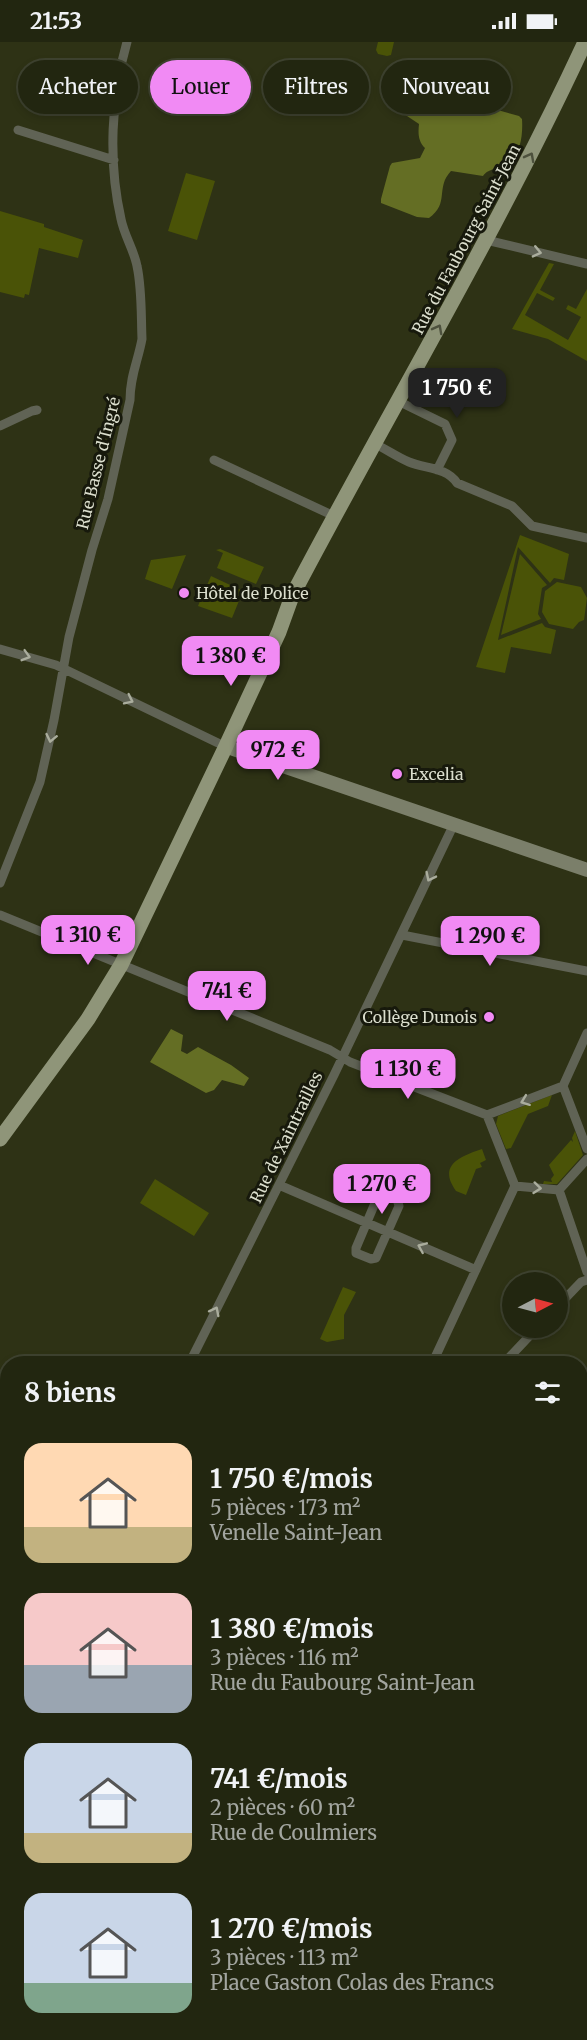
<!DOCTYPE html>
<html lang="fr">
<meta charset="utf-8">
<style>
:root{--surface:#222610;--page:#2e321e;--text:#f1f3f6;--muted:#a2a59f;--line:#3f4330;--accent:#f18af4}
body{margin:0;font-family:Merriweather,serif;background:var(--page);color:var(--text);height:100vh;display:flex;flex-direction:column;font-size:22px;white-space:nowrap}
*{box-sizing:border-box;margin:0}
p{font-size:20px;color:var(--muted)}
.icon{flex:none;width:33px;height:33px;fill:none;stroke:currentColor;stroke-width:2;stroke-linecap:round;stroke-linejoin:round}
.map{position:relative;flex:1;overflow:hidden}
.details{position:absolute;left:0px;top:1314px;width:588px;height:684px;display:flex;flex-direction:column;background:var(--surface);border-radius:24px 24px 0 0;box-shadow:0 3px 9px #0003,0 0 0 2px var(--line)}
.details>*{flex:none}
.guide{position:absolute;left:18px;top:18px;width:552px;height:54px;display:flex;gap:12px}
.needle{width:39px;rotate:84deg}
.tools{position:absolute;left:502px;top:1230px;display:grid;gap:12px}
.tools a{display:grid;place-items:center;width:66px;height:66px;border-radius:50%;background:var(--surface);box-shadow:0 3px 9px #0003,0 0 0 2px var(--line);font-size:30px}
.price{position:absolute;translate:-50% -51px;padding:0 14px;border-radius:12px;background:var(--accent);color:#111;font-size:20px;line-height:39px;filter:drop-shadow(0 2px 3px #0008)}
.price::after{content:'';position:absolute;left:50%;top:36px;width:18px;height:14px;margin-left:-9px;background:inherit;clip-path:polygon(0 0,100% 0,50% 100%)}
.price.selected{background:#222;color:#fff}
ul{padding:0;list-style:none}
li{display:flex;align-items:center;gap:18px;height:150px;padding:0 24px}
li span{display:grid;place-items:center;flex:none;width:168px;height:120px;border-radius:18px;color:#555}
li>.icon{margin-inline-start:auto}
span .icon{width:72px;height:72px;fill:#fffc;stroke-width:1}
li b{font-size:26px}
h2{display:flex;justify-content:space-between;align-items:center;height:72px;padding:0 24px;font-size:26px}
.chip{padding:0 21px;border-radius:27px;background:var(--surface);box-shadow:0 3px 9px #0003,0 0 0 2px var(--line);font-size:21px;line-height:54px}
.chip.selected{background:var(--accent);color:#111}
.status{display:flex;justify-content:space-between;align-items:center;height:42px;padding:0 30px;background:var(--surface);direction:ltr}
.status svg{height:16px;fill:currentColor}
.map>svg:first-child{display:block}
.green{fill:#4a5307}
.forest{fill:#646e24}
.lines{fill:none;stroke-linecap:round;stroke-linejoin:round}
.minor{stroke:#606355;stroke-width:9}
.secondary{stroke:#7b7f6a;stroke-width:14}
.primary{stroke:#8f9579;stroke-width:15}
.oneway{stroke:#4d513d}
.oneway2{stroke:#aaad9d}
.poi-dot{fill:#f18af4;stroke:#17190c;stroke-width:2}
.labels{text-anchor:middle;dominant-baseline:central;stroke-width:6;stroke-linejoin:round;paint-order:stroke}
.street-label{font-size:16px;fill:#dbdecd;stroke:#17190c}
.poi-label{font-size:16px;fill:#dbdecd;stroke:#17190c;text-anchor:start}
</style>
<div class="status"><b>21:53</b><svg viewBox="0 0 49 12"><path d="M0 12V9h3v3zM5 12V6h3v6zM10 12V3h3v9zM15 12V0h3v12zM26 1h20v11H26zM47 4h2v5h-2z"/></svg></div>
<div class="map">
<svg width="587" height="1998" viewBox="0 0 587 1998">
<rect width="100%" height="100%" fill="#2e3215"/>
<!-- green -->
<path class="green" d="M378,0H394L391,13L387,14L378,12L376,8Z
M186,131L215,139L197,198L168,189Z
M0,169L44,182V185L83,198L78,216L39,206L29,253L25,252L24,256L0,250Z
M549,221L554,222L540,248L555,256L553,259L537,251L525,273L568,298L581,275L566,267L568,263L576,267L587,247V319L548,297L512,287Z
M520,493L569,512L564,538L554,536L550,541L518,505L498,598L542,581L545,585L556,588L551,612L511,605L505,631L476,625Z
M220,507L264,525L256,542L217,526L223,511L216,508Z
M520,512L547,543L542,546L538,572L541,577L501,593Z
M186,513L172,547L145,537L151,518Z
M211,534L243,549L232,576L198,564L202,554L207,553L209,548L207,543Z
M557,540L581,545L587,556L584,578L579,580L573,587L549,582L542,570L545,549Z
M552,1053L548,1064L528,1072L511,1106L506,1107L496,1082L498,1074Z
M575,1089L583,1113L557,1142H543L544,1139L552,1140L551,1137L554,1133L549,1123L571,1098L573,1100L572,1096Z
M482,1107L486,1118L480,1121L482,1125L476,1127L466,1153L456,1149C437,1123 461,1114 482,1107Z
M155,1137L209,1171L194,1194L140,1161Z
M343,1245L356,1250L344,1273V1297L327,1300L320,1297Z
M0,1394L7,1400V1478L0,1468Z"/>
<!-- forest -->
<path class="forest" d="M397,56H403L411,63L419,62L425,56L433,57L439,72H453L464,63L473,61L519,74L522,77C523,91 521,112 509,122C501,128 489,125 483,134L451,129C435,146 450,161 429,176L417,175L381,161V157L390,124L392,121L420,116L425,106C418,99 418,91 419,82L395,66Z
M171,987L183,993L181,1009L187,1012L198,1005L231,1023L249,1036L244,1044L222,1038L214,1048L206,1051L150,1020Z"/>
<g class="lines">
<!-- minor -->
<path class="minor" d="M18,88L114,118
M486,198L587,222
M398,359L445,382L452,398L437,428
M0,384L32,369L37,368
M375,402C386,407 397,415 409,420C426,427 446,425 457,441L512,464L532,484L587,496
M214,418L334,474
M0,607L56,623L218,701
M0,841L40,740L54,678L69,595L92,508L108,457L130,358C130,334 138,319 142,297C141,273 142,247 137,224C134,208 124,193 121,177C108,120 111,55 127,0
M0,873L330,1008L350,1020L487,1073
M402,893L587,929
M563,1044L587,1107
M563,1044L587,991
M487,1073L563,1044
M487,1073L515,1144
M279,1143L476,1228
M515,1144L559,1148
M559,1148L587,1230
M559,1148L587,1117
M384,1152L397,1157L399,1164L376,1216L371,1217L356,1211V1206L378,1154Z
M558,1264L581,1240L587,1238
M189,1322L334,1033L454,782
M432,1322L515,1144
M503,1322L537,1286
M580,1466L587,1464
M580,1635L587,1619
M0,1724H8
M0,1842H8
M0,1984L8,1983
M18,1990L19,1998
M193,1990L195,1998
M372,1990L374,1998
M467,1998L477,1990"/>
<!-- secondary -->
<path class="secondary" d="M233,707L587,828
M0,1368L8,1375
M0,1488L8,1495
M580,1938L587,1937"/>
<!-- primary -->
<path class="primary" d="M0,1097L88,977L121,923L226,704L279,590L292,554C389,369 497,190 585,0
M0,1383L8,1388
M0,1475L8,1485
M511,1990L512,1998
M572,1990L577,1998"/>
</g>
<!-- one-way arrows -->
<defs><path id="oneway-chevron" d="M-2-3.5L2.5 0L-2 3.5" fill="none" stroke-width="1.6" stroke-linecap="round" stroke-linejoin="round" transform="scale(1.5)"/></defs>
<g class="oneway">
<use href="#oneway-chevron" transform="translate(530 115) rotate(-62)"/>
<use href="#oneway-chevron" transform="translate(438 287) rotate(-62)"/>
</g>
<g class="oneway2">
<use href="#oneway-chevron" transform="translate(537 210) rotate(13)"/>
<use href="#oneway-chevron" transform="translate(26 614) rotate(16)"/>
<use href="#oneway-chevron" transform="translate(129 658) rotate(26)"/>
<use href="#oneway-chevron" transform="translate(51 696) rotate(102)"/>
<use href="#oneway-chevron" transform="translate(430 835) rotate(116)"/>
<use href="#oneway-chevron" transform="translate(525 1059) rotate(159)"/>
<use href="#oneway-chevron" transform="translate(537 1146) rotate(6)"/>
<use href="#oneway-chevron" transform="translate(422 1205) rotate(-157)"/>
<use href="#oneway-chevron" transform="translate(215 1269) rotate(-63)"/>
</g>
<!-- markers -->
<g class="poi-dot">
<circle cx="184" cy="551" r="6"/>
<circle cx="397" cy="732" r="6"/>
<circle cx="489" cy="975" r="6"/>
</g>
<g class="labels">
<!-- street labels -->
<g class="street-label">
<text transform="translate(466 197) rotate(-62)">Rue du Faubourg Saint-Jean</text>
<text transform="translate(98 421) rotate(-76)">Rue Basse d'Ingré</text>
<text transform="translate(286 1095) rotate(-64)">Rue de Xaintrailles</text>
</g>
<!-- poi labels -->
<g class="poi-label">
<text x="196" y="551">Hôtel de Police</text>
<text x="409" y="732">Excelia</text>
<text x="477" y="975" text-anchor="end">Collège Dunois</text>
</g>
</g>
</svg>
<div class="tools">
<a><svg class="needle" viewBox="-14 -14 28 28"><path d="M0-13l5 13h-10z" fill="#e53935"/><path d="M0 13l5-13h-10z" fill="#a2a59f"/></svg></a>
</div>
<b class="price selected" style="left:457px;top:377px">1 750 €</b>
<b class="price" style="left:231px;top:645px">1 380 €</b>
<b class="price" style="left:278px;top:739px">972 €</b>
<b class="price" style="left:88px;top:924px">1 310 €</b>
<b class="price" style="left:490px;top:925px">1 290 €</b>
<b class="price" style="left:227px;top:980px">741 €</b>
<b class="price" style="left:408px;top:1058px">1 130 €</b>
<b class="price" style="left:382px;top:1173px">1 270 €</b>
<div class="guide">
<a class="chip">Acheter</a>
<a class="chip selected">Louer</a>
<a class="chip">Filtres</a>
<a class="chip">Nouveau</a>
</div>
<section class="details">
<h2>8 biens<svg class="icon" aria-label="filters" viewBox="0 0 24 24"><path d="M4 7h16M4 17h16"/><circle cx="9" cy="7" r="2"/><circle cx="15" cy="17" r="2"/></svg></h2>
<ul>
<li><span style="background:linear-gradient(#ffd9b3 70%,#c2b280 0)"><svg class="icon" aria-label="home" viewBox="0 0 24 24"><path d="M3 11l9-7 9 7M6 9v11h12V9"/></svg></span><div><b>1 750 €/mois</b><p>5 pièces · 173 m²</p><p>Venelle Saint-Jean</p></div></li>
<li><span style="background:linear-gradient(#f6c9c9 60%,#9aa5b1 0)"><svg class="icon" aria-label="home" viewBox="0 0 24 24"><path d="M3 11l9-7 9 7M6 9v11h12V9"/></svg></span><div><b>1 380 €/mois</b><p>3 pièces · 116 m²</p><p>Rue du Faubourg Saint-Jean</p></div></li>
<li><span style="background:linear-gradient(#c9d6e8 75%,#c2b280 0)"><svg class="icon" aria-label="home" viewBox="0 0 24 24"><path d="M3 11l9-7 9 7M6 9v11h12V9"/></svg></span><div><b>741 €/mois</b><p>2 pièces · 60 m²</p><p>Rue de Coulmiers</p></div></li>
<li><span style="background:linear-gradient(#c9d6e8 75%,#7fa58c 0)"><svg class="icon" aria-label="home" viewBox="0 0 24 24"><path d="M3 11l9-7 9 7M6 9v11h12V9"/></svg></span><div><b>1 270 €/mois</b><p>3 pièces · 113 m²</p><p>Place Gaston Colas des Francs</p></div></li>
</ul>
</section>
</div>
